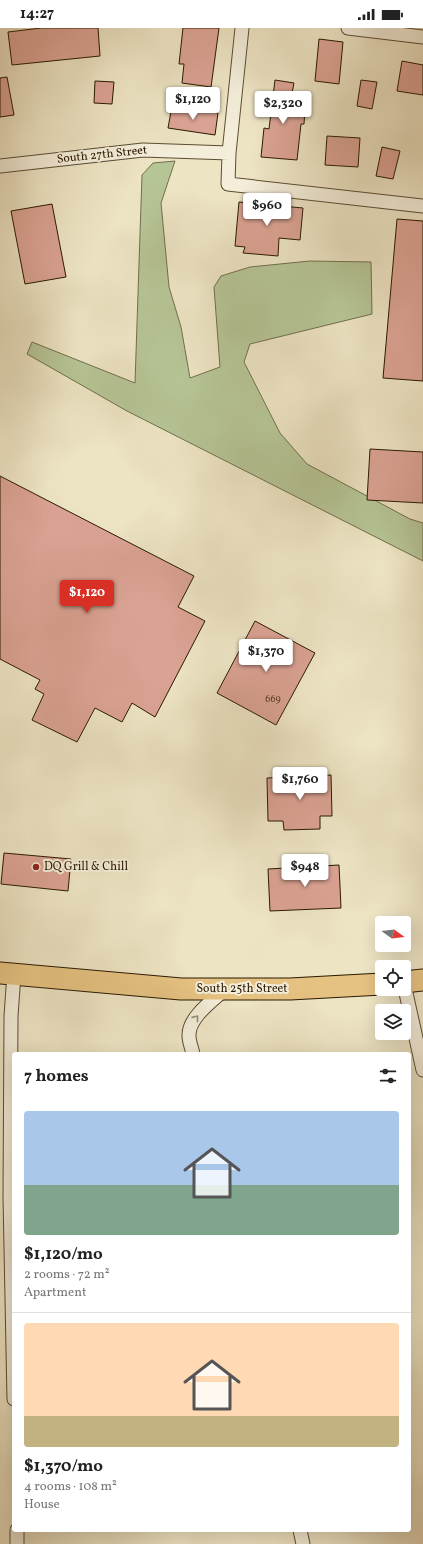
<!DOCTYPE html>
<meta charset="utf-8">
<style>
:root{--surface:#fff;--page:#f2f2f2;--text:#222;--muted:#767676;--line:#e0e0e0;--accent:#d93025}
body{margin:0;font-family:Vollkorn,serif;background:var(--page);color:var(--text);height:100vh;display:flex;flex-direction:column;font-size:15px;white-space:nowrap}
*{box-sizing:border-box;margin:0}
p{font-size:13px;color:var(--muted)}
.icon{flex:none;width:22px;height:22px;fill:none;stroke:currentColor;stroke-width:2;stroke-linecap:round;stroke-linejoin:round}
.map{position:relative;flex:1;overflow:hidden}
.drawer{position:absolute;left:12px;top:1024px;width:399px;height:480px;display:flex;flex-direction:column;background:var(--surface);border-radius:4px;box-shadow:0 4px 16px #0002}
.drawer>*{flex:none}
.needle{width:26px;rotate:105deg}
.tools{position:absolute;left:375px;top:888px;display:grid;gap:8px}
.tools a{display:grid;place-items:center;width:36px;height:36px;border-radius:4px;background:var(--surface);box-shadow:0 4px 16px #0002;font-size:20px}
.price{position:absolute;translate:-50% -34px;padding:0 9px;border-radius:4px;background:#fff;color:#222;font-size:13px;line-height:26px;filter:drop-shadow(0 1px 2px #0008)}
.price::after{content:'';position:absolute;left:50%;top:24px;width:12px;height:9px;margin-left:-6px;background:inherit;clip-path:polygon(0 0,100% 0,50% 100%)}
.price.selected{background:var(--accent);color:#fff}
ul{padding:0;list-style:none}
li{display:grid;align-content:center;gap:8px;height:212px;padding:0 12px}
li+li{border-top:1px solid var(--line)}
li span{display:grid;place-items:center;height:124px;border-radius:4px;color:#555}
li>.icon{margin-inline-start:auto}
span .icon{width:72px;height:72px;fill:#fffc;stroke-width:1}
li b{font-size:17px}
h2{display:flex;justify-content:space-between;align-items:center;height:48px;padding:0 12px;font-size:17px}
.status{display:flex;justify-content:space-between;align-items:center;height:28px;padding:0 20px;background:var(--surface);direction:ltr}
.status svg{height:11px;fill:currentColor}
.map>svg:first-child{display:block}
.green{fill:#b6c596;stroke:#706f4c}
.building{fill:#daa293;stroke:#2a1901}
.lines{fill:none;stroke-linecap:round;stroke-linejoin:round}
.minor-casing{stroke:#5b4c32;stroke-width:15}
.primary-casing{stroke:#2a1901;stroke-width:23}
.minor{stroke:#f3edd9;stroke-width:13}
.primary{stroke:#e6c282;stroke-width:21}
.oneway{stroke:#998e78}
.poi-dot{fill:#8f2418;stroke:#f3edd9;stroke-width:1.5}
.labels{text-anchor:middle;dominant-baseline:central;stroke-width:4;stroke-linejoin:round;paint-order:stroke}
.number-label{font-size:10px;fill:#563b26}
.street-label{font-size:12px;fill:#2a1901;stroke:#f3edd9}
.poi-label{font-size:12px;fill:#2a1901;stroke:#f3edd9;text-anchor:start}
</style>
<div class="status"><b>14:27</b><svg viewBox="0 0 49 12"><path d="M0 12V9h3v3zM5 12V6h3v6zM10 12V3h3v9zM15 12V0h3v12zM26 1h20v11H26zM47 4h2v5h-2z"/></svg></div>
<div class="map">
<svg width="423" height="1516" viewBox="0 0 423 1516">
<rect width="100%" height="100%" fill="#ede4c4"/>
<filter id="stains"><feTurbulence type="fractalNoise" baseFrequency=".005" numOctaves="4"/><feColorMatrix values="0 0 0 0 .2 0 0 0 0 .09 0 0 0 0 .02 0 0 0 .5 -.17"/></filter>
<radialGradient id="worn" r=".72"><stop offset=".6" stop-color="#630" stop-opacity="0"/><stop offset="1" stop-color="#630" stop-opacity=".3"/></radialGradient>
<!-- green -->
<path class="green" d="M175,133L161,175L169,259L181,299L190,350L220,339L214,259L221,248L250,239L310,233L371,234L372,286L250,316L244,334L280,405L307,436L410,491L423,495V533L127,383L27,326L32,314L135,355L142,147L153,135Z"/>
<!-- building -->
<path class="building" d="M41,0H98L100,28L12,37L8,4Z
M183,0H219L211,59L182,55L184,36H179Z
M319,11L343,14L339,56L315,53Z
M402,33L423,37V67L397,63Z
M7,49L14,87L0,89V50Z
M275,52L294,55L289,80L305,81L304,96H301L297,132L261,129L264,100L269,101Z
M361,52L377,54L372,81L357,78Z
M95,53L114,54L112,76L94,75Z
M172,78L218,85L215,107L168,100Z
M327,108L360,110L358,139L325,137Z
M382,119L400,123L393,151L376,148Z
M239,174L303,180L300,212L279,210L278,228L243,225L245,219L235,218Z
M52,176L66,249L25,256L11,183Z
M397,191L423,193V353L383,350Z
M370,421L423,424V475L367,472Z
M0,448L194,548L178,579L205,593L155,689L132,675L122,694L95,680L77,714L32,692L44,666L35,661L40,652L0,631Z
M255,593L315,625L276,697L217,665Z
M331,747L332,788H320V801L284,802L283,793H268L267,750Z
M4,825L71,831L68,863L1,856Z
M339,837L341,880L270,883L268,841Z"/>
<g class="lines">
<defs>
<path id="minor" d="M242,0L229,125L228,156L423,178
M348,0L423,9
M0,138L143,122L229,125
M14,946L11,988L10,1169L14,1371
M404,956L423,1042
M193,1026C192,1020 189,1014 189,1008C188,990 212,973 224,962
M17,1502V1516
M300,1502L303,1516"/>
<path id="primary" d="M0,945L181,961H290L382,956
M404,954L423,952"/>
</defs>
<!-- minor casing -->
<use href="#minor" class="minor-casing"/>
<!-- primary casing -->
<use href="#primary" class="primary-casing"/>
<!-- minor -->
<use href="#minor" class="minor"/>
<!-- primary -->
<use href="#primary" class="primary"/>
</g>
<!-- one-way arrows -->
<defs><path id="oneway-chevron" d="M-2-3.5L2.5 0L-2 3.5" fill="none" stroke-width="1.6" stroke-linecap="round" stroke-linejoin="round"/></defs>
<use class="oneway" href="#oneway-chevron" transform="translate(196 990) rotate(-51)"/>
<!-- markers -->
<circle class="poi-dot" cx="36" cy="839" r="4"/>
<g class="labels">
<!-- number labels -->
<g class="number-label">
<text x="273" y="671">669</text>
</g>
<!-- street labels -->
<g class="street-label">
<text transform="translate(102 127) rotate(-6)">South 27th Street</text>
<text x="242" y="961">South 25th Street</text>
</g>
<!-- poi labels -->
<g class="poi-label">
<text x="44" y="839">DQ Grill &amp; Chill</text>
</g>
</g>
<rect width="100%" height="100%" filter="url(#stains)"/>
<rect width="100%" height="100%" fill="url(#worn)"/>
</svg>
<div class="tools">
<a><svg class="needle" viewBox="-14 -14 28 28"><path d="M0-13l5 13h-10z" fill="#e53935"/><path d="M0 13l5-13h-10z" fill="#767676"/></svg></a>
<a><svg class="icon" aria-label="locate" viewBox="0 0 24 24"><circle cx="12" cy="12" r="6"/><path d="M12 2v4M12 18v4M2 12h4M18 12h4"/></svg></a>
<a><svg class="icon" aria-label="layers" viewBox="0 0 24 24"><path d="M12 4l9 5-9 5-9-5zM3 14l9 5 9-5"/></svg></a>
</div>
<b class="price" style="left:193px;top:93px">$1,120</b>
<b class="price" style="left:283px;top:97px">$2,320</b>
<b class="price" style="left:267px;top:199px">$960</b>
<b class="price selected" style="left:87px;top:586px">$1,120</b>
<b class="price" style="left:266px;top:645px">$1,370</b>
<b class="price" style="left:300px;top:773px">$1,760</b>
<b class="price" style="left:305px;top:860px">$948</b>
<section class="drawer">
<h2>7 homes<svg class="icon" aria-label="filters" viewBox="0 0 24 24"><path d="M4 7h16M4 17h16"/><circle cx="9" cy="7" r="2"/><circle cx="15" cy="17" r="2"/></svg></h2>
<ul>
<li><span style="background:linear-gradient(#a9c7e8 60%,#7fa58c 0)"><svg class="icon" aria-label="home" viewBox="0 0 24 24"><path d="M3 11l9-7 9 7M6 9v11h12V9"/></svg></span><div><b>$1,120/mo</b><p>2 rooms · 72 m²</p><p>Apartment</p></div></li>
<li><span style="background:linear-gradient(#ffd9b3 75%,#c2b280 0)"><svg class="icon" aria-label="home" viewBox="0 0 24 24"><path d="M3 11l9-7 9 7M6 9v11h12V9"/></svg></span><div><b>$1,370/mo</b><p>4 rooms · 108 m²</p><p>House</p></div></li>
</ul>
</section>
</div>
